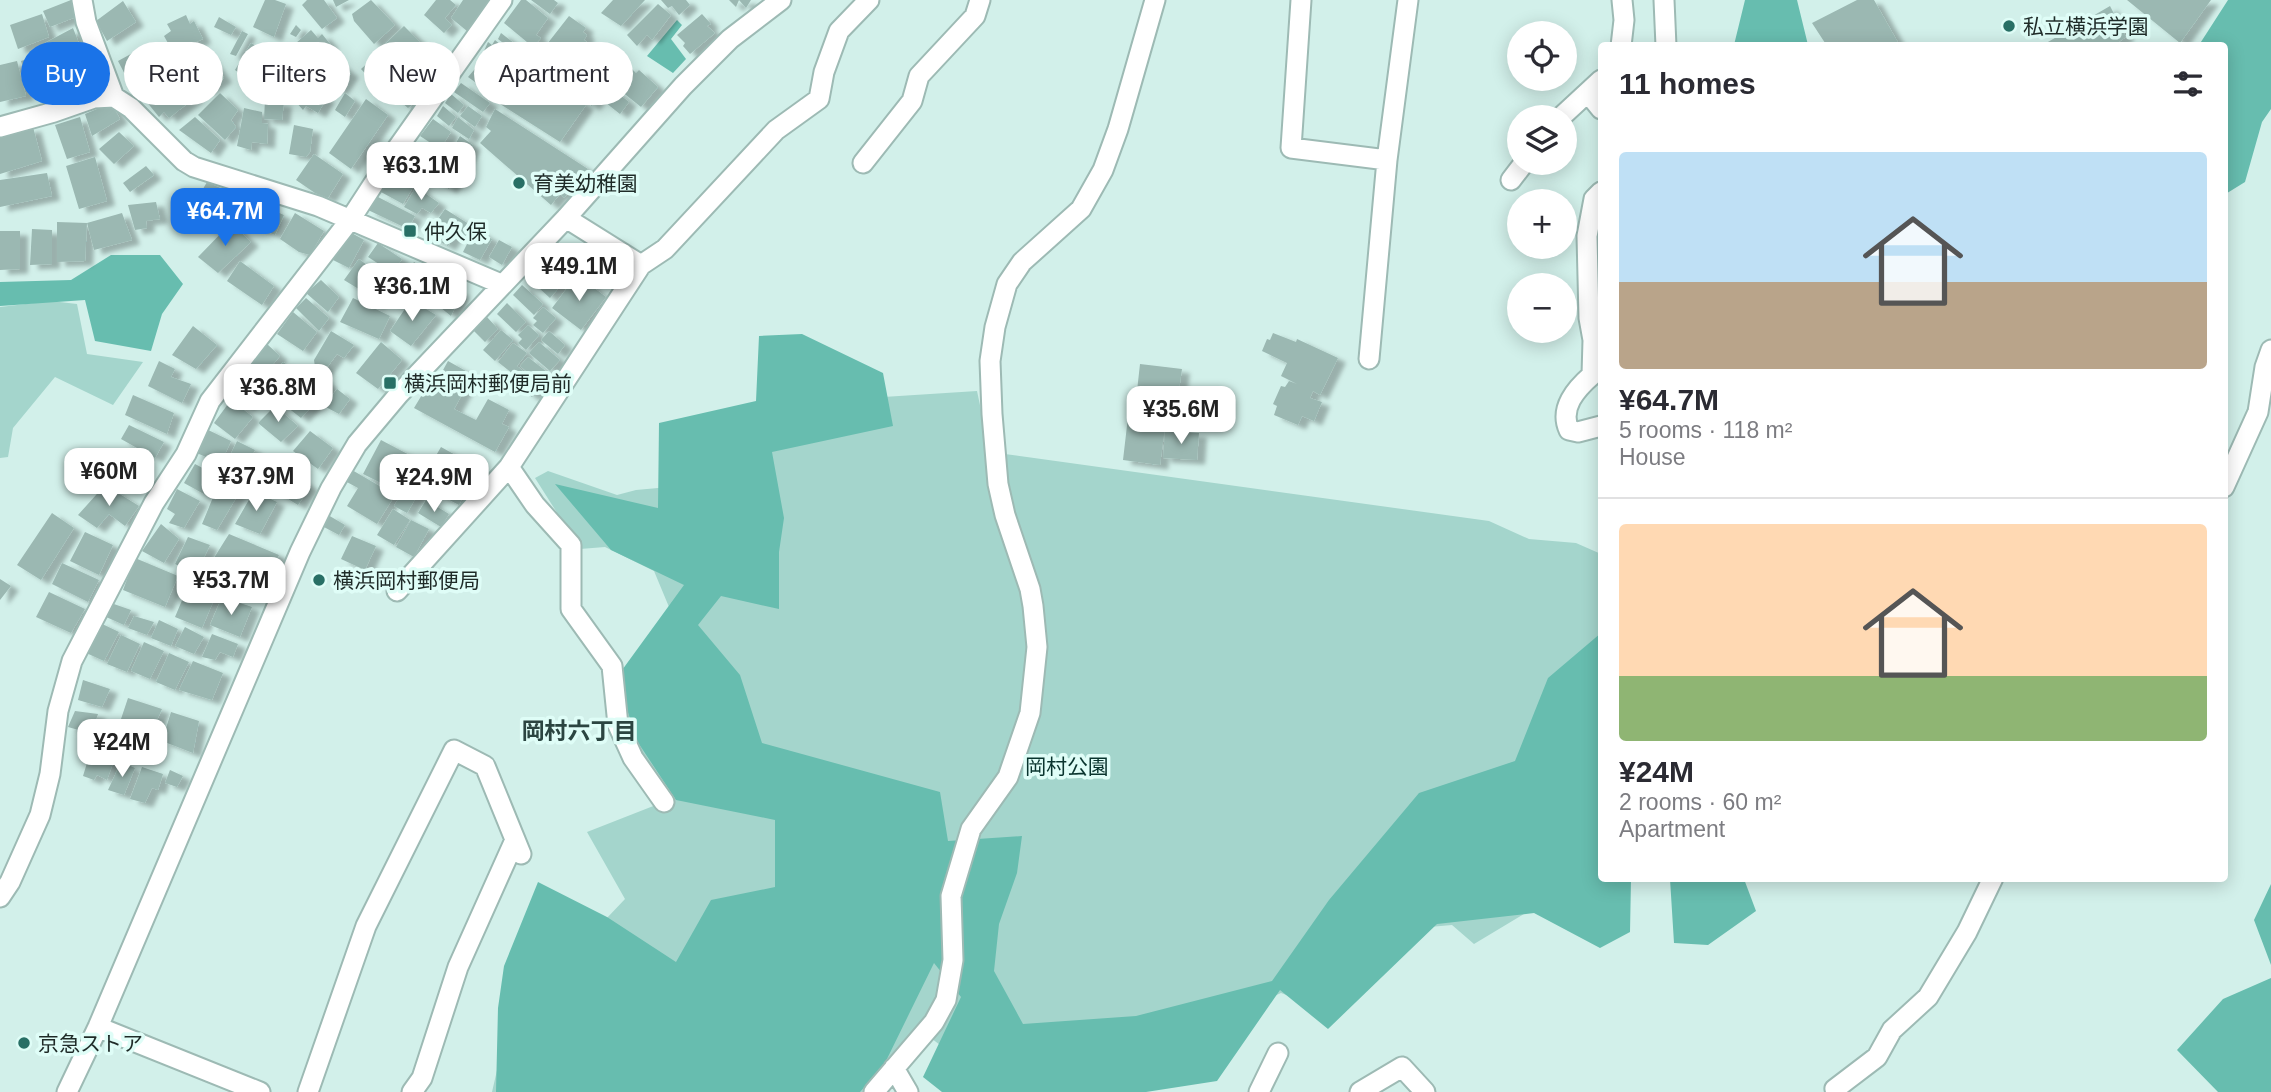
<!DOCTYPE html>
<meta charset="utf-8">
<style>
:root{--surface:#fff;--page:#f7f7f7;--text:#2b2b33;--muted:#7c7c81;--line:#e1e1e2;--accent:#1a73e8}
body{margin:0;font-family:Helvetica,"Noto Sans JP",sans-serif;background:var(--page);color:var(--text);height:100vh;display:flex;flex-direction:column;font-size:26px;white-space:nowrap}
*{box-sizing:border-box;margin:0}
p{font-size:23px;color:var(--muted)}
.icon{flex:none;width:38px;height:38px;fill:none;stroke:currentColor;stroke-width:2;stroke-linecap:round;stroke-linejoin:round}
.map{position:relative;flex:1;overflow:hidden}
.drawer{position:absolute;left:1598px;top:42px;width:630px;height:840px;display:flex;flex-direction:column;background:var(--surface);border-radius:7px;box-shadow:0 4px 18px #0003}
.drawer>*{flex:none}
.top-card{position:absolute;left:21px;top:42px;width:665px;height:63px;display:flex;gap:14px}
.tools{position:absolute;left:1507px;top:21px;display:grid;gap:14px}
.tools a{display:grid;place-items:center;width:70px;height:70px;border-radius:50%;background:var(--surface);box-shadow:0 4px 18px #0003;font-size:35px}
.price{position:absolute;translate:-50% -60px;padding:0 16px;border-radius:14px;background:#fff;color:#222;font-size:23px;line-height:46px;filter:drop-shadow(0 2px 4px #0008)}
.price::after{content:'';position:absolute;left:50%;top:42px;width:21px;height:16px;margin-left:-10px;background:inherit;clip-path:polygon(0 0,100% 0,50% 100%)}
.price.active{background:var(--accent);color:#fff}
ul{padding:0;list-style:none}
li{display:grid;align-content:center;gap:14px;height:371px;padding:0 21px}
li+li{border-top:2px solid var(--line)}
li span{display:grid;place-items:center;height:217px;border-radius:7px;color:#555}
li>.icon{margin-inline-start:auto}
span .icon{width:126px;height:126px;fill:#fffc;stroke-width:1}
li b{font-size:30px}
h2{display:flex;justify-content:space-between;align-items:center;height:84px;padding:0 21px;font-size:30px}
.tag{padding:0 24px;border-radius:32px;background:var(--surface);box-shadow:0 4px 18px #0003;font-size:24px;line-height:63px}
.tag.active{background:var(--accent);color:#fff}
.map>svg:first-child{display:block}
.green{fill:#a4d5cc}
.forest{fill:#67bdaf}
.building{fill:#9bb8b2;filter:url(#shadow)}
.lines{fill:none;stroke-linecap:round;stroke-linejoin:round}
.minor-casing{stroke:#9dbab4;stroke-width:23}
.minor{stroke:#fff;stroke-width:19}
.poi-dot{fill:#286f65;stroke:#dffdf7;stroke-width:2.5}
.labels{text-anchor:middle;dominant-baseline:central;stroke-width:7;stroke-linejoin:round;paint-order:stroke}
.poi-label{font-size:21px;fill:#1f2b28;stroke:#dffdf7;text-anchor:start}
.park-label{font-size:21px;fill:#09342e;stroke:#dffdf7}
.neighbourhood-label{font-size:23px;font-weight:bold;fill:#2b4541;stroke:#dffdf7}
</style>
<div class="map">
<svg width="2271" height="1092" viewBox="0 0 2271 1092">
<defs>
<filter id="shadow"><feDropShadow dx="8" dy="4.5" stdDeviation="2" flood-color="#0004"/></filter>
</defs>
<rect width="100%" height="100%" fill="#d2f0ea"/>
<!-- green -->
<path class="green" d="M51,301L77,304L87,354L143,362L113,405L55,377L13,428L8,457L0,458V307Z
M977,391L990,452L1489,521L1529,539L1576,543L1601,554V692L1547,900L1474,944L1452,925L1418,928L1305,1002L1281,993L1244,1010L982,1077L923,1032L903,1048L863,1092H492L501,1053L606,919L625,899L587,832L661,803L621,715L669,607L654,571L605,547L580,549L535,478L548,471L617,495L636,490L658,488L682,490L821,401Z"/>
<!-- forest -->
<path class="forest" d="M1745,0H1797L1808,45H1734Z
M2228,0H2271V109L2262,122L2245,182L2224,195V46L2199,45Z
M677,20L682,25L671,39L686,59L673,73L647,56Z
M111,255H160L183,284L162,314L151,351L95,341L85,300L0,306V282L71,280Z
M802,334L883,373L893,426L772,452L784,518L779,552V609L721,596L698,625L740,675L762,743L940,792L948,841L1022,836L1017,873L999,924L994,971L1023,1024L1136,1016L1272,981L1329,900L1419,793L1515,761L1548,678L1601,633V878L1631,879L1630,932L1600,948L1534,913L1437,924L1328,1029L1280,990L1217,1081L1146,1092H942L923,1077L961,997L934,963L884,1065L860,1092H496L498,1008L504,966L538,882L607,917L676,962L711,900L775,887V820L676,800L637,741L617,677L684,585L611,550L555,484L658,508L659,423L756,401L759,336Z
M1670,879H1744L1756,911L1708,945L1674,943Z
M2271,884V965L2254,920Z
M2271,978V1092H2218L2177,1050L2223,999Z"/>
<!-- building -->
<path class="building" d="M71,0L76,17L50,27L43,11Z
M265,0H275L286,4L274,37L253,27Z
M307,0H324L337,18L322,29L302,5Z
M333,0H349L336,7Z
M371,0L395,25L374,44L354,21L352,14Z
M436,0H450L456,5L445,18L452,25L444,33L424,15Z
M463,0H491L467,31L451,18Z
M521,0H526L548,18L536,35L541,38L533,47L504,23Z
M531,0H554L558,3L550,14Z
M613,0H645L621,26L601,13Z
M661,0H686L690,5L679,15L672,6L668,8Z
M729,0H751L746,8L739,0L736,7Z
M1857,0H1874L1900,46H1827L1812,23Z
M2127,0H2211L2180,43Z
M123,1L136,22L107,41L96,21Z
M658,4L671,15L652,40L647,35L637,46L627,35Z
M2110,6L2126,37L2113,46H2041Z
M42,14L49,37L18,49L10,25Z
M702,14L711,24L707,26L715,33L690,54L683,46L685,43L677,35Z
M186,15L190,24L194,21L203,39L173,52L164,36L171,31L167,24Z
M569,16L586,28L583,32L587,35L584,40L621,66L592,106L533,62Z
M219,17L236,27L231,35L214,27Z
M296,25L301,30L296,37L290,34Z
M404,26L420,42L396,63L382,47Z
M73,28L80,46L50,54L45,43Z
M311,30L318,38L322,34L331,45L312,62L296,43Z
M242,31L248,34L236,56L230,54Z
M501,33L528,54L524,59L498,39Z
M495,40L521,62L514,73L484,51L488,42L492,45Z
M151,43L166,67L132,88L118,61Z
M251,43L272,56L263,71L275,81L264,91L235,70Z
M381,51L394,66L374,83L361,69Z
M45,53L54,85L30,91L21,61Z
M287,55L285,65L288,69L284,80L273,75L276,59Z
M209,56L224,78L206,91L201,83L195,87L187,72Z
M419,56L438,70L426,87L406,71Z
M486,56L512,76L496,97L468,77Z
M332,57L351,73L339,91L317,74Z
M17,61L26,96L0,102V65Z
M529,64L586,105L560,142L497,102Z
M629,66L636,73L639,70L658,87L641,107L621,91L623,87L616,82Z
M401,72L425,94L408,108L382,86L387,76L393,80Z
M180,79L196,97L169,118L164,112L159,117L146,101L157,93L160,97Z
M308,82L316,87V93L327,98L318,113L306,106L303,110L295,101L300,83L305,87Z
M461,83L490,103L483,112L454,92Z
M611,88L629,102L620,114L601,99Z
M220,93L238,110L231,120L236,127L225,140L198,115Z
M345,93L355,101L345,117L335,110Z
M451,94L464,105L458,113L445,103Z
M366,99L388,115L351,169L329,153Z
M265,100L284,102L282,120L264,119Z
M111,103L120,119L92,136L85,114Z
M443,106L456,117L449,126L437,116Z
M468,106L482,116L475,127L460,116Z
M244,108L262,112V123L268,124L267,144L252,142L251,150L237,146Z
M495,109L588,169L564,198L560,194L551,205L480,143L491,131L486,127Z
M80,117L90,152L67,159L55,125Z
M195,117L220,140L211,153L179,130Z
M458,117L474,130L469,139L452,128Z
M433,119L451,132L440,149L420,136Z
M294,125L313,129L310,152L306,157L289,154Z
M33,127L42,161L0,174V134Z
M119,132L134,146L114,164L99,149Z
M460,136L473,145L462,167L442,156L449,142L454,146Z
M428,147L461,173L449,189L413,166Z
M314,154L343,174L328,198L315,193L296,180Z
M95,157L107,201L79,209L66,166Z
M146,166L154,175L130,192L123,183Z
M396,169L415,184L403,204L381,192Z
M47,173L52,196L0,207V180Z
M207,182L225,190L218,202L200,194Z
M416,187L439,203L431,213L422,208L417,214L404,207Z
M198,192L213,211L198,224L180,206Z
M376,196L415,216L408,229L368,210Z
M243,198L284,215L275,235L257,227L260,219L240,209Z
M156,202L160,219L146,221L147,228L135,230L128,205Z
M445,209L472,226L465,235L458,230L448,246L427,235Z
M122,213L132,240L94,250L87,223Z
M295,213L324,231L310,255L299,252L280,239Z
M57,222L87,223L85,261L57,262Z
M231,223L251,242L218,273L198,257Z
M475,228L492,239L480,260L463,252Z
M32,229L52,230V264L30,265Z
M0,231H20V269L0,270Z
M350,232L364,240L349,268L333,260Z
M499,240L512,247L502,265L489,257Z
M378,243L402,259L393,273L368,257Z
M359,259L376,272L362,291L344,280Z
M240,261L274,286L262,305L227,281Z
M414,262L426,270L400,303L391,298Z
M543,263L564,282L550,298L529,279Z
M379,274L392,283L376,305L364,294Z
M577,275L606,297L581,330L552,308Z
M321,280L339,297L328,312L306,293Z
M438,280L462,293L451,316L425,295Z
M522,285L543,304L534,315L513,295Z
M306,298L329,318L319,331L296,308Z
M353,298L390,316L379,339L340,322Z
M411,300L436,315L411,346L390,331Z
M507,303L526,322L516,332L497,314Z
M543,307L556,318L543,333L533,325L537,321L533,318Z
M293,312L317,332L303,351L277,334Z
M487,317L498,329L485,342L473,330Z
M528,325L539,335L526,350L518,343L522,339L518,335Z
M193,326L217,345L196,369L172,355Z
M501,330L513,340L495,361L483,350Z
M331,331L354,345L344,358L337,354L323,373L315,367L314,360Z
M549,331L565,345L558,354L541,340Z
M1273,333L1296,342L1297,339L1338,358L1320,395L1313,391L1310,398L1322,402L1314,421L1302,416L1298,425L1274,415L1277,406L1273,404L1281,386L1285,387L1289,381L1297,384L1281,376L1287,363L1262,351L1267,339L1270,340Z
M381,342L402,360L378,389L356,373Z
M539,342L560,360L550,371L529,353Z
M513,343L527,353L517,366L541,386L532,397L509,377L512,373L498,362Z
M267,344L280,356L265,374L249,362Z
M528,357L552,376L544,386L520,366Z
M159,361L175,369L171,377L191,384L182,403L148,386Z
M448,361L473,375L454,409L476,420L488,399L509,410L502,424L509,427L495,452L414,408L432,378L437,381Z
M283,362L297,371L283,390L269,379Z
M1140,364L1182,369L1179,390L1174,389L1170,429L1165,427L1160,465L1123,460L1128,417L1134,418Z
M247,368L267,385L246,407L226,392Z
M310,368L331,386L301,418L278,400Z
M337,389L350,399L339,414L324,406Z
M133,395L174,413L167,434L125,415Z
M231,400L253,417L235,439L214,423Z
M275,406L298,426L281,442L258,423Z
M129,425L164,442L155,458L121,439Z
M204,428L231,441L221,463L194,452Z
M310,431L333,448L318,469L293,451Z
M1165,431L1199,433L1197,460L1163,458Z
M381,440L417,459L399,492L363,474Z
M237,441L255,450L243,472L226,464Z
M441,447L479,468L469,486L431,464Z
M261,453L280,466L267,488L247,474Z
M421,463L434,470L424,488L411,481Z
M195,464L214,474L204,494L184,483Z
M286,470L311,486L298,505L275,491Z
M352,470L395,495L377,524L347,506L358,488L345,481Z
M445,477L467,489L459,505L436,493Z
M221,478L242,488L217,530L202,524Z
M407,484L420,491L407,513L394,506Z
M105,485L139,506L125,526L109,514L97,528L78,515Z
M177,489L200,501L184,528L169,523L175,514L167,509Z
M254,491L277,502L260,534L235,524Z
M426,500L449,514L441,527L418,513Z
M393,509L410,520L394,545L377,535Z
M52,513L74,528L41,580L17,565Z
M328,515L345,525L339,535L322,526Z
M411,520L429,529L414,557L396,547Z
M161,524L179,539L164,563L142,551Z
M85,532L113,545L99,575L70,561Z
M229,534L279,555L264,587L212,561Z
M352,536L376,546L365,570L341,559Z
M188,537L210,545L196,574L175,564Z
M135,558L178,576L165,607L123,590Z
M62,563L99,580L88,602L52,584Z
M0,579L11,586L0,600Z
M188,586L216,595L202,628L175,617Z
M49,592L85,609L71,633L36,617Z
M222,597L252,607L240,637L210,625Z
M111,603L131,610L124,625L104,616Z
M134,616L154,622L147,635L128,628Z
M159,620L178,629L171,646L151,638Z
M98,622L119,632L104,661L84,652Z
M185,627L204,637L194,654L175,646Z
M212,634L238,644L233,657L220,652L215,660L202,657Z
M121,635L140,644L127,672L107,664Z
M144,642L164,651L150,679L131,671Z
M169,653L189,662L175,690L156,682Z
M193,661L223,673L212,700L179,690Z
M83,680L110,689L102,707L78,700Z
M128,698L162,709L147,743L116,734Z
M75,711L98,714L95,723L106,725L103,737L68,727Z
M171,712L199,721L193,753L162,741Z
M91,750L114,760L107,780L97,775L94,780L83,776Z
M121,762L135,768L124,795L108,790Z
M142,767L163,774L158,790L152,788L145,803L130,799Z
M170,770L183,776L177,787L165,783Z"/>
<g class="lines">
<defs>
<path id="minor" d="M82,0L86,22L114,97
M1301,0L1291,148L1387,160L1408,0
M1664,0L1666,46
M1621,46L1624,20L1622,0
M1588,93L1601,109
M1561,117L1601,80
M0,127L54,112L94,98L114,97L131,108L184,161L194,167L318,206L501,284
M863,163L912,101L919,76L975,16L980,0
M1511,180L1524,163
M1601,192L1594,199L1587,236L1589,318L1593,340L1592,375C1576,389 1559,408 1569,430L1578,432L1601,426
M566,218L641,265
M1369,359L1387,160
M509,467L535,505L571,545V609L612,666L618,725L633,758L664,802
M2224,487L2258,412L2265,367L2271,350
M397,591L509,467L641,265L665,249L776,130L819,99L824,72L839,31L869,0
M0,897L10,882L40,815L50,774L58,711L72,661L154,503L186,454L210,401L350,220L389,160L502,0
M98,1027L260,1092
M894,1068L908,1092
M67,1092L98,1027L300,552L331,488L357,444L399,394L566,218L683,86L730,39L781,0
M308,1092L366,926L454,750L485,766L521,854
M412,1092L422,1078L458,967L515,840
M874,1092L934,1022L946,1000L953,960L951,896L971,829L1008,777L1030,713L1037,647L1033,606L1030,589L1005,515L998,484L992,414L990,361L995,327L1007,284L1022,262L1081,209L1103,170L1118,129L1155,0
M1259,1092L1278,1053
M1360,1092L1402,1067L1425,1092
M1836,1092L1835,1089L1877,1057L1892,1030L1928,997L1967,932L1993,878"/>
</defs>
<!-- minor casing -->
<use href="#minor" class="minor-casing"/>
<!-- minor -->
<use href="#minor" class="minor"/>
</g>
<!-- markers -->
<g class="poi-dot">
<circle cx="2009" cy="26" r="7"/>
<circle cx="519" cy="183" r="7"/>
<rect x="403" y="224" width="14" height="14" rx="3.5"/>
<rect x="383" y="376" width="14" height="14" rx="3.5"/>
<circle cx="319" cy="580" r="7"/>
<circle cx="24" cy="1043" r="7"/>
</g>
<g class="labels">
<!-- poi labels -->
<g class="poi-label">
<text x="2023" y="26">私立横浜学園</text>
<text x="533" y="183">育美幼稚園</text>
<text x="424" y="231">仲久保</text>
<text x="404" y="383">横浜岡村郵便局前</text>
<text x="333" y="580">横浜岡村郵便局</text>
<text x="38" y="1043">京急ストア</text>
</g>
<!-- park labels -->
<g class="park-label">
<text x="1067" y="766">岡村公園</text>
</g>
<!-- neighbourhood labels -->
<g class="neighbourhood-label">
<text x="579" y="731">岡村六丁目</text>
</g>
</g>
</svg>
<div class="tools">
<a><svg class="icon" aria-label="locate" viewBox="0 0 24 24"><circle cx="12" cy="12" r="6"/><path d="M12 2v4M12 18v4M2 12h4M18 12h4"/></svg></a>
<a><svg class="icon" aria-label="layers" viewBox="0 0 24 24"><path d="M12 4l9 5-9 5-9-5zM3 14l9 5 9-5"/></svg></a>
<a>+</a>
<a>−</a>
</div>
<b class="price" style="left:421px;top:202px">¥63.1M</b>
<b class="price active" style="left:225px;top:248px">¥64.7M</b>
<b class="price" style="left:579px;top:303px">¥49.1M</b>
<b class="price" style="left:412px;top:323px">¥36.1M</b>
<b class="price" style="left:278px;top:424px">¥36.8M</b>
<b class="price" style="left:1181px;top:446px">¥35.6M</b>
<b class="price" style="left:109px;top:508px">¥60M</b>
<b class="price" style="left:256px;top:513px">¥37.9M</b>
<b class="price" style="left:434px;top:514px">¥24.9M</b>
<b class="price" style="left:231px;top:617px">¥53.7M</b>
<b class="price" style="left:122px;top:779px">¥24M</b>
<div class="top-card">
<a class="tag active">Buy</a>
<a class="tag">Rent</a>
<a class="tag">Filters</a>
<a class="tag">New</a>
<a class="tag">Apartment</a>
</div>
<section class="drawer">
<h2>11 homes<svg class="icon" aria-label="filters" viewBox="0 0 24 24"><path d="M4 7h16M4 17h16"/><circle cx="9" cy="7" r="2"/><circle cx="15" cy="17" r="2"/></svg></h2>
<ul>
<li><span style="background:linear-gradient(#bfe0f5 60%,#b9a48a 0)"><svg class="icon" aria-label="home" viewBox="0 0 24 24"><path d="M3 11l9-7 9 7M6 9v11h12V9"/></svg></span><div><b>¥64.7M</b><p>5 rooms · 118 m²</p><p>House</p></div></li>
<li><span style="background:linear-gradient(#ffd9b3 70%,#8fb573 0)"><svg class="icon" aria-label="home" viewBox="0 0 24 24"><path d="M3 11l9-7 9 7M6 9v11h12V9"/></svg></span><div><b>¥24M</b><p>2 rooms · 60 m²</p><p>Apartment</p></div></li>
</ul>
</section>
</div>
